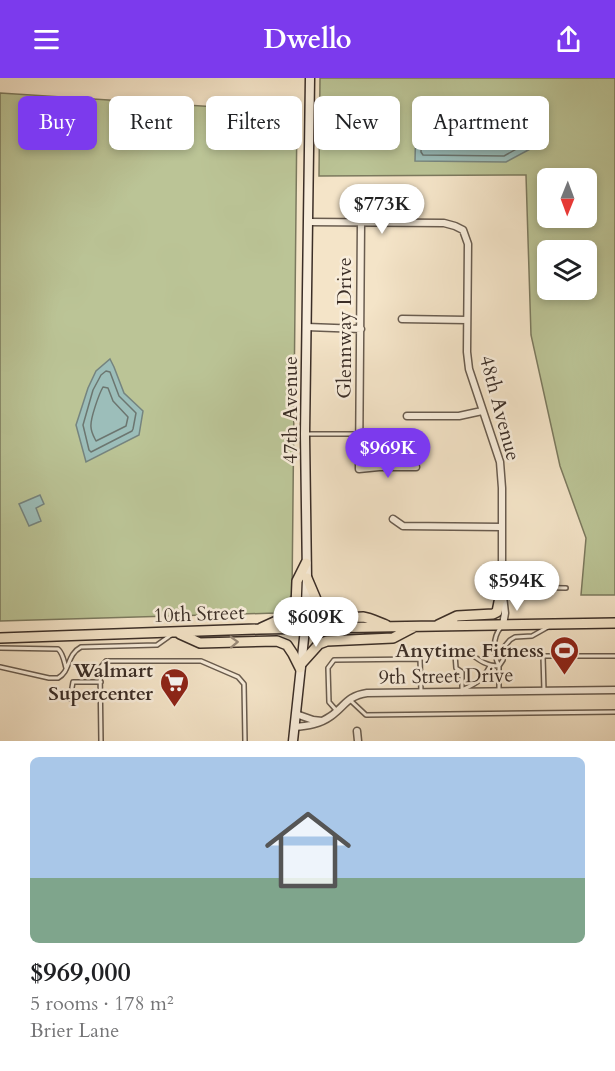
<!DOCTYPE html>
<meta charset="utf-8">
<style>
:root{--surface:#fff;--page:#f6f6f6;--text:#202124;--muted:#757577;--accent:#7c3aed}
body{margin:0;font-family:Cardo,serif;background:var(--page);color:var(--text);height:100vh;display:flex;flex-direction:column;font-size:22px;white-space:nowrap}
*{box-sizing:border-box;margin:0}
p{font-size:20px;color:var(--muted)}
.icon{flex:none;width:33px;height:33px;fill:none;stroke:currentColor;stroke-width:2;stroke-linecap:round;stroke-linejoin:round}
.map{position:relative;height:663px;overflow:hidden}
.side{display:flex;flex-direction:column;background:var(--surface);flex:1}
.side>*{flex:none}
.top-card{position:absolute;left:18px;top:18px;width:579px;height:54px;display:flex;gap:12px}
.needle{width:39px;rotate:181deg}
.buttons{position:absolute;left:537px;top:90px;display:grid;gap:12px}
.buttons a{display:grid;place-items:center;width:60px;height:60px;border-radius:9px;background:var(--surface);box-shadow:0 3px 9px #0003;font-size:30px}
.price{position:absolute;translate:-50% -51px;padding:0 14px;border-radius:21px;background:#fff;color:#222;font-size:20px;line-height:39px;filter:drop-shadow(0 2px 3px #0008)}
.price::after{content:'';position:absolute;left:50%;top:36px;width:18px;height:14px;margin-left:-9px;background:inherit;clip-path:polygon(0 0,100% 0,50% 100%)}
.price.current{background:var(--accent);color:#fff}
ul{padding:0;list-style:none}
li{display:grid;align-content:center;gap:12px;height:318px;padding:0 30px}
li span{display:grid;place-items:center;height:186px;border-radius:9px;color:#555}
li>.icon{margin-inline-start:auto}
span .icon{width:108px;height:108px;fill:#fffc;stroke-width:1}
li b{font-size:26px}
.tag{padding:0 21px;border-radius:9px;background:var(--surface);box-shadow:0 3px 9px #0003;font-size:21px;line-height:54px}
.tag.current{background:var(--accent);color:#fff}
header{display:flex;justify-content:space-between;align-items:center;height:78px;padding:0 30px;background:var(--accent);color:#fff;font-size:27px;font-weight:800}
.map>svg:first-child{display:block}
.green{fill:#bbc496;stroke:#7b795e;stroke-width:1.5;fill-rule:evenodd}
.water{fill:#9cbeba;stroke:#75847f;stroke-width:1.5}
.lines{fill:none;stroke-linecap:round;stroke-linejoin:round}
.shore{stroke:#6c7670;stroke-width:1.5}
.service-casing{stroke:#695c4f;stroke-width:6}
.minor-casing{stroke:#695c4f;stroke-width:9}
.secondary-casing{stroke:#3b2e27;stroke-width:11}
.primary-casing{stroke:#3b2e27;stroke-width:12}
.service{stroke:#f8eddb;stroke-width:3}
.minor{stroke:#f8eddb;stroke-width:6}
.secondary{stroke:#f8eddb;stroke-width:8}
.primary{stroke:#f4e4c8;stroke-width:9}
.oneway{stroke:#988978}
.labels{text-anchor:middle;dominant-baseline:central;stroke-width:5;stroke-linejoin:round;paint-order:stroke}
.street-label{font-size:20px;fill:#3b2e27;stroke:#f8eddb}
.poi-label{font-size:20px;font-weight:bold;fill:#3b2e27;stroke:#f8eddb;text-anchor:end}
</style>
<header><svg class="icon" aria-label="menu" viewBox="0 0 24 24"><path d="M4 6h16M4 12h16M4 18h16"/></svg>Dwello<svg class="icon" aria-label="share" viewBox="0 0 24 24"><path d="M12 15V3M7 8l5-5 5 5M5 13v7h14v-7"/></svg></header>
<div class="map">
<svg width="615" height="663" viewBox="0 0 615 663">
<rect width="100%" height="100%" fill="#f4e4c8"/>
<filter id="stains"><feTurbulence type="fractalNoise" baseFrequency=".00333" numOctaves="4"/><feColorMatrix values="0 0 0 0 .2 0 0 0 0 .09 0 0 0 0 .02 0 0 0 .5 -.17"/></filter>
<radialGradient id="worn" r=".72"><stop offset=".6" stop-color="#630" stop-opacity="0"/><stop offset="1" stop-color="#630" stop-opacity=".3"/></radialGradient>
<!-- green -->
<path class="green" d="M320,0H615V517H581L586,460L560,388L531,257L526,97L319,98ZM548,100H586V140H548ZM548,172H586V212H548Z
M0,15L297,34L292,517L276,535L0,543Z"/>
<!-- water -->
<path class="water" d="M441,19L500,35L534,61V69L506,84L415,83L416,41L426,24Z
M110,281L114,289L124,315L143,333L139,357L86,384L76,347L88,310L96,293Z
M40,417L44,426L36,430L41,443L29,448L19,426Z"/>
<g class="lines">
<!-- shore -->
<path class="shore" d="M441,25L497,41L526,62L527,65L504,78L423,77L421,74L422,43L430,29Z
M441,33L494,47L512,61L513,64L502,70H431L429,67V45L435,35Z
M442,43L489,56L491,59L488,61H440L438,59V47Z
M106,293L110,294L119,318L136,335L133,351L132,353L91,374L89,372L83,347L93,312L101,297Z
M103,309L108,310L113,323L128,339L126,348L96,363C94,359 91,354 91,349C90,341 99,316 103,309Z"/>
<defs>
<path id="service" d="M307,356H358
M502,509L566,510
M0,570L58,571C63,575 64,583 66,590
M499,588C493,576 492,560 501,549
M0,589L49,600H58C71,593 66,577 81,569L157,567L171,557
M462,612C477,605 482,603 490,588
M499,613V588L503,582L504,569L510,562L515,559L532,558L548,549
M544,613L543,578H615
M462,615V594L456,590L455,576L468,574C479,582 486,588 499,588
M70,621L73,604H101
M350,622L366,637L615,634
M336,632L329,624L328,590L334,582L420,581L421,613
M101,663L100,590L106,583H201L238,599L244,606L245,663"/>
<path id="minor" d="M308,144L444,145L455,148L463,152L468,166L467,274L469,291L500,384L502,410V509L505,535L503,547
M361,145L359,391L379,389H416
M402,241L467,242
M307,249L361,251
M407,338H459L482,333
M393,441L403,448L502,449
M296,636L313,642L322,643
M294,649C308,648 320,646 331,638C345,628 347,618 367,615L615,612
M357,653L358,663"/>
<path id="secondary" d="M293,663L305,551L307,500L305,356L310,0"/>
<path id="primary" d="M307,500L321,533C333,543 348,539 363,539C370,540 378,544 386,547
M438,547L457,538L493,536L497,534L499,524L503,518
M261,550L283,540L291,535L296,529L297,503L306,485
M180,556L200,565L277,563L287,567L293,576L300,590
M0,560L259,551L615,545
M301,586L319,566L327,563L393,560L414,549"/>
</defs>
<!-- service casing -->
<use href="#service" class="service-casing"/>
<!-- minor casing -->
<use href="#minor" class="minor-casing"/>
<!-- secondary casing -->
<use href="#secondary" class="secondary-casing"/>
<!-- primary casing -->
<use href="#primary" class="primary-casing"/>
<!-- service -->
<use href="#service" class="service"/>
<!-- minor -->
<use href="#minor" class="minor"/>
<!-- secondary -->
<use href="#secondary" class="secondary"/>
<!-- primary -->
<use href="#primary" class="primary"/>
</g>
<!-- one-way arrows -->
<defs><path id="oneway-chevron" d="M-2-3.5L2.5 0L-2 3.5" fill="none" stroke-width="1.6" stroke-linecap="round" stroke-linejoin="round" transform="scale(1.5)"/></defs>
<use class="oneway" href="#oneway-chevron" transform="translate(234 564) rotate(-2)"/>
<!-- icons -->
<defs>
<symbol id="stadium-pin" viewBox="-11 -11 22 30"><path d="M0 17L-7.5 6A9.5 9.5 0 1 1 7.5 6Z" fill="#8f2418" stroke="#f8eddb"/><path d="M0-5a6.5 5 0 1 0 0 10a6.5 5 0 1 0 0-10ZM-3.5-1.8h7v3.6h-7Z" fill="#fff"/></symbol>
<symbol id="supermarket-pin" viewBox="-11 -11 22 30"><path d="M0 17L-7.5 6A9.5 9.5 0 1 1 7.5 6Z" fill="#8f2418" stroke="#f8eddb"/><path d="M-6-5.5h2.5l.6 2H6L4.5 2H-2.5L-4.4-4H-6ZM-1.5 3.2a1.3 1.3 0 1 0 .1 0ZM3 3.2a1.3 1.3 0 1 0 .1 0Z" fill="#fff"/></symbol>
</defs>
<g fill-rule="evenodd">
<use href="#stadium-pin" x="548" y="556" width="33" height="45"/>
<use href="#supermarket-pin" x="158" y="588" width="33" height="45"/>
</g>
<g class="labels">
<!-- street labels -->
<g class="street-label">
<text transform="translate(344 250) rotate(-90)">Glennway Drive</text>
<text transform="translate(500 330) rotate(75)">48th Avenue</text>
<text transform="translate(290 332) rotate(-90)">47th Avenue</text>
<text transform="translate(199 536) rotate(-2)">10th Street</text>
<text transform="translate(446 598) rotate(-1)">9th Street Drive</text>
</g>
<!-- poi labels -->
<g class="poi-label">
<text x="544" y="572">Anytime Fitness</text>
<text x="153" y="592">Walmart<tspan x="153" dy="23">Supercenter</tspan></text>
</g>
</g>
<rect width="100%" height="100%" filter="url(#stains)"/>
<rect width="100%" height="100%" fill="url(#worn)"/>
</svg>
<div class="buttons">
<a><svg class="needle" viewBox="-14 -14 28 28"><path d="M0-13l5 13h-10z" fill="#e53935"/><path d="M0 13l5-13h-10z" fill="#757577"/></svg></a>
<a><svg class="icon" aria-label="layers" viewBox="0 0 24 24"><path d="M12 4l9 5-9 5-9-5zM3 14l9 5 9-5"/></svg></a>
</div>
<b class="price" style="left:382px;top:157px">$773K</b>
<b class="price current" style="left:388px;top:401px">$969K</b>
<b class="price" style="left:517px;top:534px">$594K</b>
<b class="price" style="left:316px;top:570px">$609K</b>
<div class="top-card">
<a class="tag current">Buy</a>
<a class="tag">Rent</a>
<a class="tag">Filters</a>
<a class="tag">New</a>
<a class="tag">Apartment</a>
</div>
</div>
<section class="side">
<ul>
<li><span style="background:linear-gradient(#a9c7e8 65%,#7fa58c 0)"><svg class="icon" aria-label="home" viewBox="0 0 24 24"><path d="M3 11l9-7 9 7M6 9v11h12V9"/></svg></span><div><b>$969,000</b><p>5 rooms · 178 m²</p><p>Brier Lane</p></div></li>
</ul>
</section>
